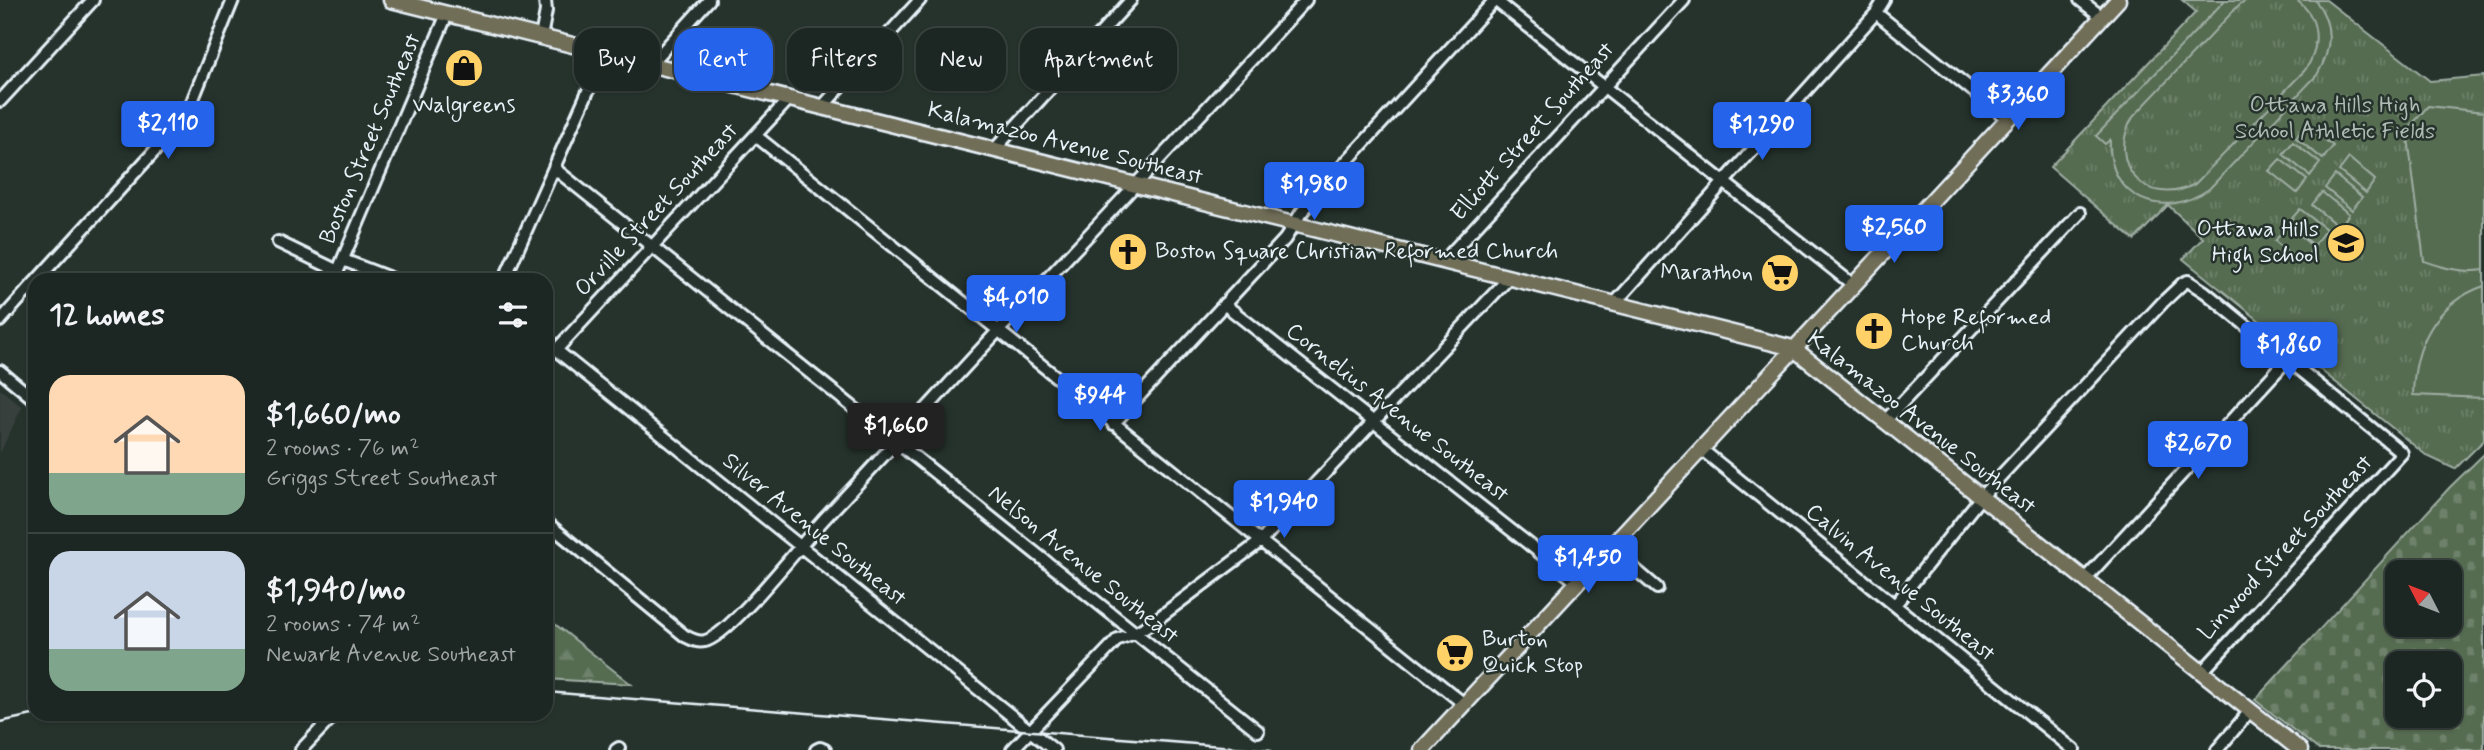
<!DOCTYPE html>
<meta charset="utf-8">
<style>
:root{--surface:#1c2622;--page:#29322f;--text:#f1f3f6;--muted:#a0a5a5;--line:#3a4340;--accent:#2563eb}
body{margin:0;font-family:Mynerve,sans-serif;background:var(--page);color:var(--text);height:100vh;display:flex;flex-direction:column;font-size:26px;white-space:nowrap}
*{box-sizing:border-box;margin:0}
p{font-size:23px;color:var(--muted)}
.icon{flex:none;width:38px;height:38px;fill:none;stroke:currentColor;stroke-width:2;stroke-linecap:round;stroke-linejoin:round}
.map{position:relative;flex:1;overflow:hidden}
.drawer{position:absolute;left:28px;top:273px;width:525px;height:448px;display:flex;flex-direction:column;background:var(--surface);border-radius:21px;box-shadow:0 2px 5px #0004,0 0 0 2px var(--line)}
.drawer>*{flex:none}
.banner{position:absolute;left:574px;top:28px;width:665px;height:63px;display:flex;gap:14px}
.needle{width:46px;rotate:312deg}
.fabs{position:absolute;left:2385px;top:560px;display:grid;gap:14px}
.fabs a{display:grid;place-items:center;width:77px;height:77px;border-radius:14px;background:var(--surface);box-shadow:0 2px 5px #0004,0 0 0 2px var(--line);font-size:35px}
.price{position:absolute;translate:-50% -60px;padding:0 16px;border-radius:7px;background:var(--accent);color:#fff;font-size:23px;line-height:46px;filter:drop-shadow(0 2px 4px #0008)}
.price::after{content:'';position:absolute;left:50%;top:42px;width:21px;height:16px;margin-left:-10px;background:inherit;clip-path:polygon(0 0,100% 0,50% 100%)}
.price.selected{background:#222;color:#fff}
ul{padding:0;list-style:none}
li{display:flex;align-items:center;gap:21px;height:175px;padding:0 21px}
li+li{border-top:2px solid var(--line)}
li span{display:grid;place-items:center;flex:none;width:196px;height:140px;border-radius:21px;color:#555}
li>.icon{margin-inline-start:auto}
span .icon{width:84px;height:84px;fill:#fffc;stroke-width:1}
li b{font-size:30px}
h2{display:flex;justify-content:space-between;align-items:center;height:84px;padding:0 21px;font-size:30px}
.pill{padding:0 24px;border-radius:21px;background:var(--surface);box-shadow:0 2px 5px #0004,0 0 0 2px var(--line);font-size:24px;line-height:63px}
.pill.selected{background:var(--accent);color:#fff}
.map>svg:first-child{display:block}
.built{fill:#38403e}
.grass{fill:url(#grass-tufts);stroke:#9faea4;stroke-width:2}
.forest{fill:url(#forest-firs);stroke:#9faea4;stroke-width:2}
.cemetery{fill:url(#cemetery-stones);stroke:#9faea4;stroke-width:2;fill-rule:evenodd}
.pitch{fill:#566c51;stroke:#9faea4;stroke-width:2}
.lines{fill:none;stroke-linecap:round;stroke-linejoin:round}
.minor-casing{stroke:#e8f1f8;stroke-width:16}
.major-casing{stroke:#e8f1f8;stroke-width:19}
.minor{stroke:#26332d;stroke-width:10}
.major{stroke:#716e59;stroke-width:14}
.rail{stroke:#e8f1f8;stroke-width:2.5}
.labels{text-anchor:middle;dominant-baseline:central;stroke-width:5;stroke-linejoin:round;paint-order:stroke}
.poi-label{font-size:23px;fill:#e8f1f8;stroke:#26332d;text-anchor:start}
.park-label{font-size:23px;fill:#aebcb5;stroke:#26332d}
.street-label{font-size:23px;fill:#e8f1f8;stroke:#26332d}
</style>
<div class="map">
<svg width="2484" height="750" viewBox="0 0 2484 750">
<defs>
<pattern id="grass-tufts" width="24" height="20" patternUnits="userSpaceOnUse" patternTransform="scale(1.75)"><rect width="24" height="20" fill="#566c51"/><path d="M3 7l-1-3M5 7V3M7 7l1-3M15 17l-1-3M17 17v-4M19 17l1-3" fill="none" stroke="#6e816b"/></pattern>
<pattern id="forest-firs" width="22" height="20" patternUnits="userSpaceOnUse" patternTransform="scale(1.75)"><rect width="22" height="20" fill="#566c51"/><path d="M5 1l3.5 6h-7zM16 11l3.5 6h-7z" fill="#6e816b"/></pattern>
<pattern id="cemetery-stones" width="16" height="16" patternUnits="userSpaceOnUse" patternTransform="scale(1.75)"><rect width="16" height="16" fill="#566c51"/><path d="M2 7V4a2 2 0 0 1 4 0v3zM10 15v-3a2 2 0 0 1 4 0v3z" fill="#6e816b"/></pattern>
</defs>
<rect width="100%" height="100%" fill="#26332d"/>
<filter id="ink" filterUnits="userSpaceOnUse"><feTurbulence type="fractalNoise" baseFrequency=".0143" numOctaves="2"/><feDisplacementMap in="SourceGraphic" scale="14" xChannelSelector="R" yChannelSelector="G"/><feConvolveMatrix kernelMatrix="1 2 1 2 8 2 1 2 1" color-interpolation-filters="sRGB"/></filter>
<g filter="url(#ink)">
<!-- built -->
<path class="built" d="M0,389L22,407L0,453Z"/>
<!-- grass -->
<path class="grass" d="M2182,0H2326L2430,81L2484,76V440L2455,469L2427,456L2183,259L2203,238L2168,205L2134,240L2050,167L2196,12Z"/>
<!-- forest -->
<path class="forest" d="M546,617L631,684L546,679Z"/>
<!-- cemetery -->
<path class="cemetery" d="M2484,454V750H2319L2255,700L2450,487ZM2398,572H2450V625H2398ZM2398,663H2450V716H2398Z"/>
<!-- pitch -->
<path class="pitch" d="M2225,0H2247L2240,4L2133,117C2105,164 2147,210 2195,184L2305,70C2321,48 2320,16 2296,0H2315C2334,24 2332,50 2317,75L2209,189C2163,221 2107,199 2110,140L2105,144L2096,136Z
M2428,106L2484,112V270C2463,273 2444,268 2424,261L2407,130Z
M2306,125L2333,146L2323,159L2296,138Z
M2293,142L2320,163L2310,176L2283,154Z
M2349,158L2375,180L2366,193L2339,171Z
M2280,159L2307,180L2297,193L2269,171Z
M2335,175L2362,197L2352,210L2325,188Z
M2322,192L2349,214L2339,227L2312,205Z
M2300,209L2326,229L2314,245L2287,224Z
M2287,226L2314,247L2301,263L2275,241Z
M2484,286V398L2413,395C2414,346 2435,303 2484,286Z"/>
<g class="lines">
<defs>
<path id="minor" d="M1495,0L1852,284
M2080,0L2102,17
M1876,13L2007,118
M541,37L546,11L545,0
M651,64L709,0
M0,101L93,0
M822,107L920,0
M756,136L1464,704
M994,150L1131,0
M555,169L1258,731
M278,242L338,271
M343,260L395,280
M1443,262L1684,0
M37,280L182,121L191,104L233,0
M334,280L447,14
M504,280L605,53
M1224,304L1577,582
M1614,304L1876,13L1884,0
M0,321L35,282
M546,345L556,350L1054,750
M556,350L789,99
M0,371L35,400
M1885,421L2080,213
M1113,424L1285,239L1301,213L1324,186L1495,0
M1701,449L2074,750
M546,522L685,636C691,639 697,643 705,641C730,636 804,540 826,517C885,455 941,392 999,330C1102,221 1205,111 1306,0
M1609,547L1657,588
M2085,579L2287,360
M1895,605L1981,497L2163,302L2183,283L2188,281L2205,292L2402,453L2202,672
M301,750L335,714
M616,750L619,748
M816,750L820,748L825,750
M1012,750L1118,639L1135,633L1153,622L1261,541L1508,279
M2217,750L2250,711"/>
<path id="major" d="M391,0L1793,348L2300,750
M1422,750L2118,0"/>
</defs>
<!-- minor casing -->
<use href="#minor" class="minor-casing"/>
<!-- major casing -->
<use href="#major" class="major-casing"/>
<!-- minor -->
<use href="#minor" class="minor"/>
<!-- major -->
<use href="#major" class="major"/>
<!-- rail -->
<path class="rail" d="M546,692L1271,750
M0,722L37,714"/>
</g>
</g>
<!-- icons -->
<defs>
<symbol id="shop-disc" viewBox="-11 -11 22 22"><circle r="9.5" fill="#ffd166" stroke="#26332d"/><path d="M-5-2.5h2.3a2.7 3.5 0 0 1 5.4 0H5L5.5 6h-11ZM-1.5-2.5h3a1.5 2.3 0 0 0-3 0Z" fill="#111"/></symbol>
<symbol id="school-disc" viewBox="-11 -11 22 22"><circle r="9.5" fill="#ffd166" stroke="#26332d"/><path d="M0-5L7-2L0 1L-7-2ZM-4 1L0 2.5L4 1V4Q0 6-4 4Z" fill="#111"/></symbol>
<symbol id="church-disc" viewBox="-11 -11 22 22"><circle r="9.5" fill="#ffd166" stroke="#26332d"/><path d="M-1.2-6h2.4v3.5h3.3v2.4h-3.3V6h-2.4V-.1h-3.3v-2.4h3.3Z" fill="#111"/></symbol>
<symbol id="supermarket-disc" viewBox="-11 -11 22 22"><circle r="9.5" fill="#ffd166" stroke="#26332d"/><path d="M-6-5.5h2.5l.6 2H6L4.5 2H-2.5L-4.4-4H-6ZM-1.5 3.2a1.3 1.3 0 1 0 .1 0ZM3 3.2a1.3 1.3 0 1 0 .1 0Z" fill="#111"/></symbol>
</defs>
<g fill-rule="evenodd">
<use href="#shop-disc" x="442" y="46" width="44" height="44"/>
<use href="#school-disc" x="2324" y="221" width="44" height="44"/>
<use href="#church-disc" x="1106" y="230" width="44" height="44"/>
<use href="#supermarket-disc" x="1758" y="251" width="44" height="44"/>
<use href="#church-disc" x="1852" y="309" width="44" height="44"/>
<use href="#supermarket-disc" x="1433" y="631" width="44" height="44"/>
</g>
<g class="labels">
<!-- poi labels -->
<g class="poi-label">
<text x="464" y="106" text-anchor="middle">Walgreens</text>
<text x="2319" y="230" text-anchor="end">Ottawa Hills<tspan x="2319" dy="26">High School</tspan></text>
<text x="1155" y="252">Boston Square Christian Reformed Church</text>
<text x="1753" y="273" text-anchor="end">Marathon</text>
<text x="1901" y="318">Hope Reformed<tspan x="1901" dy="26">Church</tspan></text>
<text x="1482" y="640">Burton<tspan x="1482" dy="26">Quick Stop</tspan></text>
</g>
<!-- park labels -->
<g class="park-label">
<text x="2335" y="106">Ottawa Hills High<tspan x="2335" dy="26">School Athletic Fields</tspan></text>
</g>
<!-- street labels -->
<g class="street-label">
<text transform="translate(1533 132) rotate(-48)">Elliott Street Southeast</text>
<text transform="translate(371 139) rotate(-67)">Boston Street Southeast</text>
<text transform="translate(1065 144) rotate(14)">Kalamazoo Avenue Southeast</text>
<text transform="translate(657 210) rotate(-47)">Orville Street Southeast</text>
<text transform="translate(1397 413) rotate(38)">Cornelius Avenue Southeast</text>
<text transform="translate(1921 423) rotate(38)">Kalamazoo Avenue Southeast</text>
<text transform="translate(814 530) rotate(39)">Silver Avenue Southeast</text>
<text transform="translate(2286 548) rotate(-47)">Linwood Street Southeast</text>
<text transform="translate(1083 565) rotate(39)">Nelson Avenue Southeast</text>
<text transform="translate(1900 583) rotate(39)">Calvin Avenue Southeast</text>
</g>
</g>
</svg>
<div class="fabs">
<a><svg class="needle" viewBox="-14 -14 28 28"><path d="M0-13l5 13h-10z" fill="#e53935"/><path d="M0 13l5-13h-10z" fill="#a0a5a5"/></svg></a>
<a><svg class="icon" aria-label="locate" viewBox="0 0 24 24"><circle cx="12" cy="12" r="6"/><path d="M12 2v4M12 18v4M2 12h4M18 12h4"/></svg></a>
</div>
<b class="price" style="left:2018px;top:132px">$3,360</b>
<b class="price" style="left:168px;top:161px">$2,110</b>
<b class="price" style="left:1762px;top:162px">$1,290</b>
<b class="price" style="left:1314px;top:222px">$1,980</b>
<b class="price" style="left:1894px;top:265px">$2,560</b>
<b class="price" style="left:1016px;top:335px">$4,010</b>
<b class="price" style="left:2289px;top:382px">$1,860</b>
<b class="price" style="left:1100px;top:433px">$944</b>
<b class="price selected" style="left:896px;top:463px">$1,660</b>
<b class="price" style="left:2198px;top:481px">$2,670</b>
<b class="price" style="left:1284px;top:540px">$1,940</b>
<b class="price" style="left:1588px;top:595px">$1,450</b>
<div class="banner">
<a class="pill">Buy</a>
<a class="pill selected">Rent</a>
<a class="pill">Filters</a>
<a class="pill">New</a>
<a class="pill">Apartment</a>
</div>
<section class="drawer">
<h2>12 homes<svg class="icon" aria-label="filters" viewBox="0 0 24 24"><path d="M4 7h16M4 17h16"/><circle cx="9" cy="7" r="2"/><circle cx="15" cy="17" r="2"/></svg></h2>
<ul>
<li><span style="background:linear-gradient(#ffd9b3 70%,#7fa58c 0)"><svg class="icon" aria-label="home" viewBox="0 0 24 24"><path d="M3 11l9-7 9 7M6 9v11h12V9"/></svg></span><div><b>$1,660/mo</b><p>2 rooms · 76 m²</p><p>Griggs Street Southeast</p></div></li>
<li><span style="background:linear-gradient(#c9d6e8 70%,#7fa58c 0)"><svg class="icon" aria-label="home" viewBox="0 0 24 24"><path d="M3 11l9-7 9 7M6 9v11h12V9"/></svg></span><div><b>$1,940/mo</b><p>2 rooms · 74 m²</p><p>Newark Avenue Southeast</p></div></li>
</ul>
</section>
</div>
